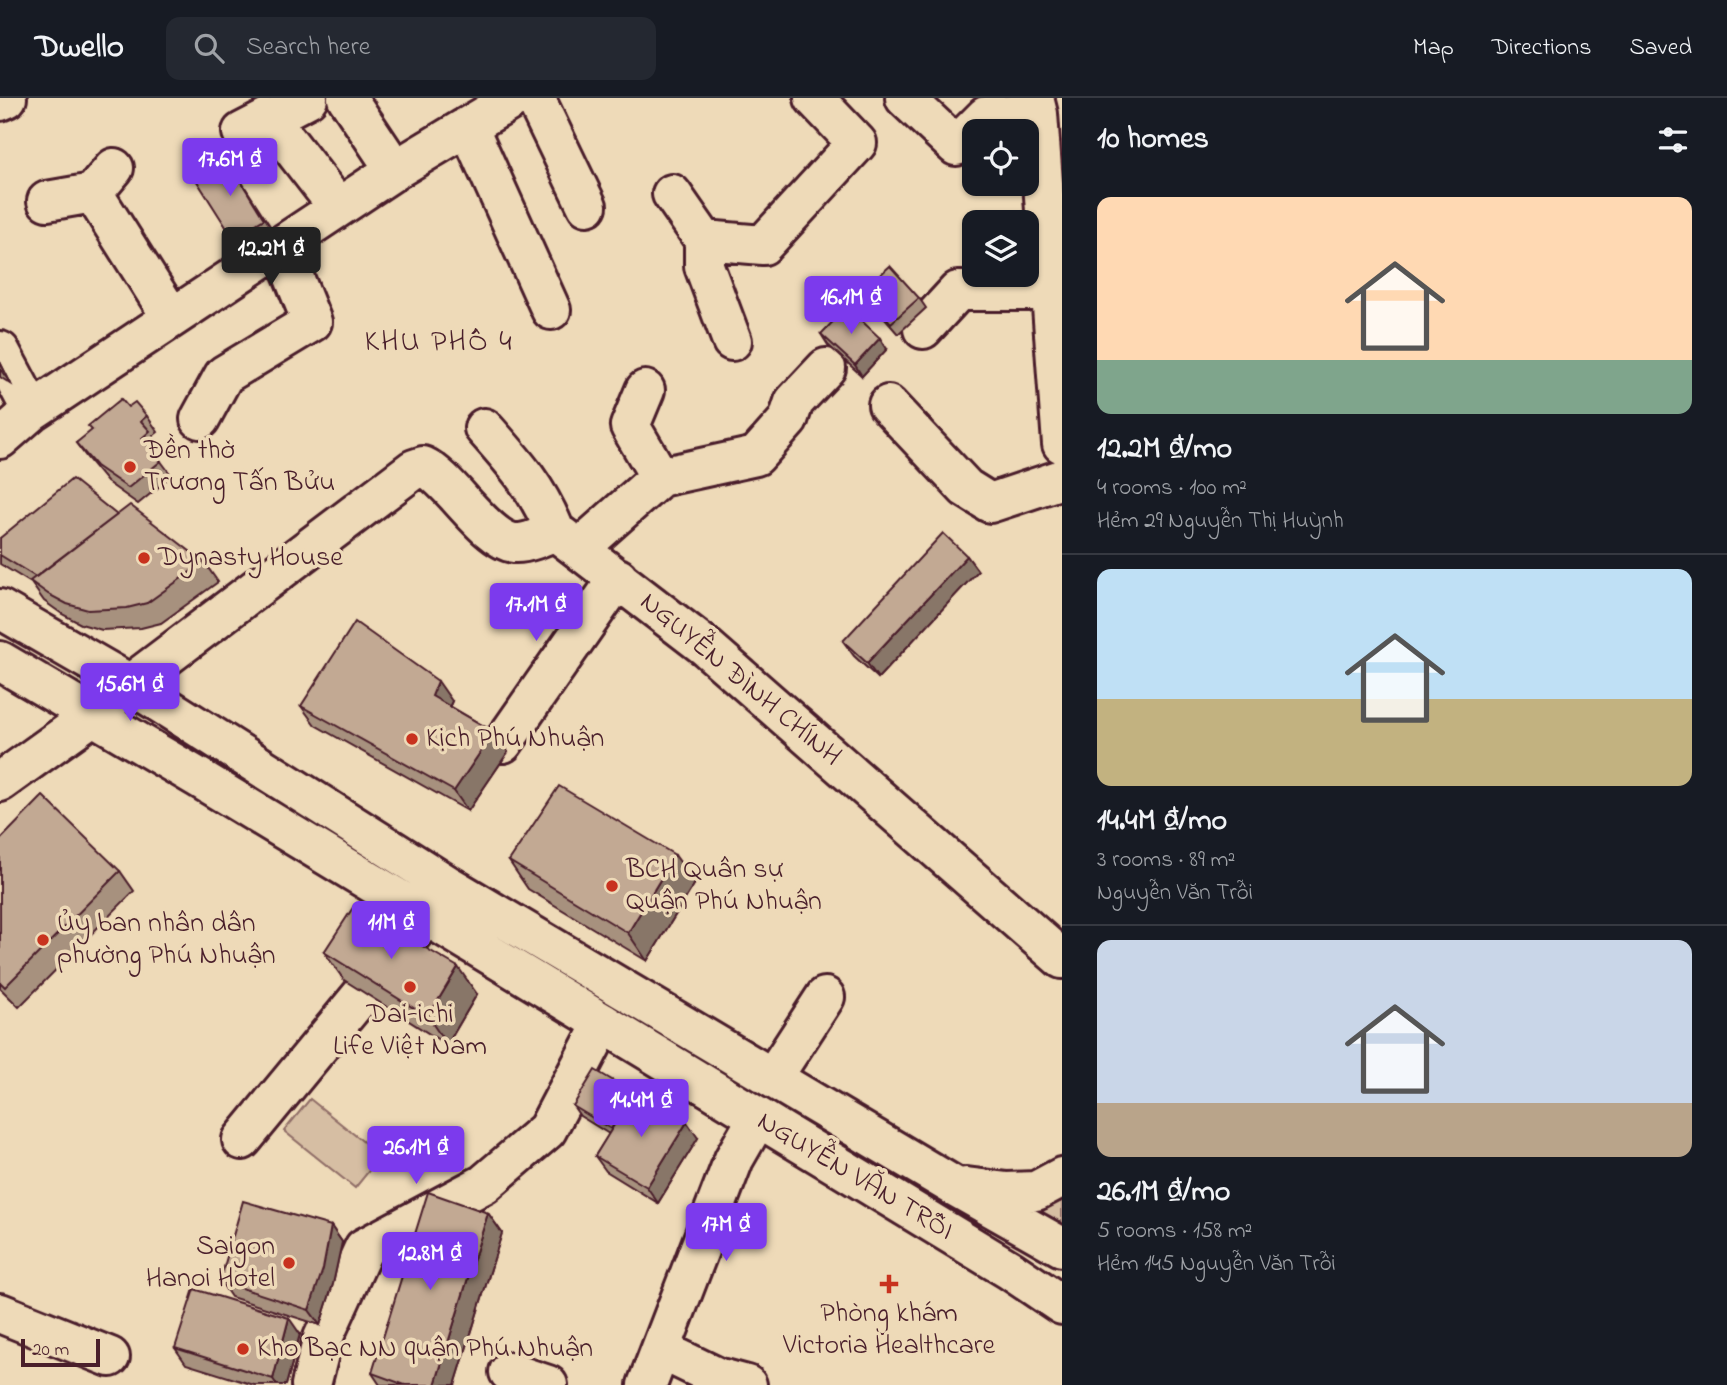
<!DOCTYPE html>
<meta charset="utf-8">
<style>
:root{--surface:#171b24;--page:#242831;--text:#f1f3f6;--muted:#9ea1a6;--line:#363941;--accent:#7c3aed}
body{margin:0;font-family:"Indie Flower",sans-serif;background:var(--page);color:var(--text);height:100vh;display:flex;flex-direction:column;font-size:26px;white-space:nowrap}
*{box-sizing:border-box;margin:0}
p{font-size:23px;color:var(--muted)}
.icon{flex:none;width:38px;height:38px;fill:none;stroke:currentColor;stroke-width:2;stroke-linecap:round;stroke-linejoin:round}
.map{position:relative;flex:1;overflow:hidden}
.panel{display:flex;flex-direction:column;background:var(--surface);width:665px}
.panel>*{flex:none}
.buttons{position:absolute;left:962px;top:21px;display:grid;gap:14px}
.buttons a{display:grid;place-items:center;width:77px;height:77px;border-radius:14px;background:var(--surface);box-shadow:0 2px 5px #0004;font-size:35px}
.scale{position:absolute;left:21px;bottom:18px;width:79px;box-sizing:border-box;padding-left:7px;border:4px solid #4a1f2b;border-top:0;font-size:19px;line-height:24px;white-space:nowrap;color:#4a1f2b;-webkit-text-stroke:5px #eedab8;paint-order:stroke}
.price{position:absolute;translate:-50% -60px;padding:0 16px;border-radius:7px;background:var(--accent);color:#fff;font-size:23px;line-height:46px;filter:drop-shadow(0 2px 4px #0008)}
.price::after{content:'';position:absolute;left:50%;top:42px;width:21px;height:16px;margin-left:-10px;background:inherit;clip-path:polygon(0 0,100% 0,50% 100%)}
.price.selected{background:#222;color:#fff}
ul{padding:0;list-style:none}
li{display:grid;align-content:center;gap:14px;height:371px;padding:0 35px}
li+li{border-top:2px solid var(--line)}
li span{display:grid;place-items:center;height:217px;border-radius:14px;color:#555}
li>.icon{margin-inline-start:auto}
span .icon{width:126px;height:126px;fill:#fffc;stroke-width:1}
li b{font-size:30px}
h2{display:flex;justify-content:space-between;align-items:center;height:84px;padding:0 35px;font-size:30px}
header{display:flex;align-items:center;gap:42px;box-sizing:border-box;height:98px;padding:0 35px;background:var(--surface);border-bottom:2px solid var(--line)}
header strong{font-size:33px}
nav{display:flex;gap:38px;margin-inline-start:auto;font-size:24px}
.search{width:490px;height:63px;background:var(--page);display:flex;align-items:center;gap:18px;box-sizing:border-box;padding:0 24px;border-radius:14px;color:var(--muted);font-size:26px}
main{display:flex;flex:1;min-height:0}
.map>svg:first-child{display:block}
.grass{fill:#d6bea3;stroke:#906e67;stroke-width:2}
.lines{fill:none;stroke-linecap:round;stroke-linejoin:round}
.minor-casing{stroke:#4a1f2b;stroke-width:44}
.major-casing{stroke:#4a1f2b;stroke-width:44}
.minor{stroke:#eedab8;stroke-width:38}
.major{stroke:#eedab8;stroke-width:38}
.wall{fill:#a7917e;stroke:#4a1f2b;stroke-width:2}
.shaded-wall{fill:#887667;stroke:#4a1f2b;stroke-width:2}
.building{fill:#c2a993;stroke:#4a1f2b;stroke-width:2}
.poi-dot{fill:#c8321e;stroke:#eedab8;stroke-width:2.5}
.labels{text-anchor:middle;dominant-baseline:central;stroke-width:7;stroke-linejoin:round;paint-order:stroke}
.poi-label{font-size:28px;fill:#4a1f2b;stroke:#eedab8;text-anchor:start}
.street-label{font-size:28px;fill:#4a1f2b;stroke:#eedab8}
.neighbourhood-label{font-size:30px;letter-spacing:2px;fill:#4a1f2b;stroke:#eedab8}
</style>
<header>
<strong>Dwello</strong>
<div class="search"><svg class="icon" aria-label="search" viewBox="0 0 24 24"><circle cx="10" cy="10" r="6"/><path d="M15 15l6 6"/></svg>Search here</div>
<nav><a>Map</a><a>Directions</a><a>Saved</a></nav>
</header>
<main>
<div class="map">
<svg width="1062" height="1287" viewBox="0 0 1062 1287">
<rect width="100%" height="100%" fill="#eedab8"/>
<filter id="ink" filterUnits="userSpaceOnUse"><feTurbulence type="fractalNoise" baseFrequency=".0143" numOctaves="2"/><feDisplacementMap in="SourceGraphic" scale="14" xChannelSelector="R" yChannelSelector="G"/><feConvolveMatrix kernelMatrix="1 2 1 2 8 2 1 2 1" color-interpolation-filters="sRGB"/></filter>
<g filter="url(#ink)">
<!-- grass -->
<path class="grass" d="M310,1001L381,1058L355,1090L284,1033Z
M1062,1096V1131L1032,1112Z"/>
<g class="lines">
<defs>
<path id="minor" d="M347,0L395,72
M535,0L587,108
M905,0L956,48L986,18L1038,16
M1034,0L1038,16L1062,346
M0,3L7,0
M287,11L308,0
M468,28L551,212
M242,34L269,20L338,109
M93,95L172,220
M672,96L704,142V168L732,243
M47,103L93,95L114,70
M704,142L763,147L857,45L814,0
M923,231L958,193H1051
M0,253L32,313
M645,292L630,328L660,379
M888,307L966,390L990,405L1062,381
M200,321L224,277L312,224L281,147
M484,330C515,365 537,389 555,433
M0,341L32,313L395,72L515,0
M580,450L660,379L756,358L788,322L794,304L826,270
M503,645L618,480
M0,684L92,618L130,586L414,371L423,368C450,380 485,441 514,445C526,446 544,438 555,433L706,549L1062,861
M773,979L825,899
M242,1042L426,819
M0,1215L110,1259
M661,1252L717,1279L747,1287
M509,1274L548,1287
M311,1287L323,1240L364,1150L484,1086L547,1032L603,925
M647,1287L734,1061L757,1021"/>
<path id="major" d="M0,511L130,586L446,786L954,1088L1062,1149
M0,563L199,680L1010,1172L1062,1207
M966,1089L1007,1094L1036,1093L1062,1079"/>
</defs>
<!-- minor casing -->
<use href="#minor" class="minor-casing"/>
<!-- major casing -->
<use href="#major" class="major-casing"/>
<!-- minor -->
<use href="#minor" class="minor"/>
<!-- major -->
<use href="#major" class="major"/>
</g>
<!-- wall -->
<path class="wall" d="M227,61L272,131L240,151L233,140Z
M862,193L919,200L926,210L898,236L869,203Z
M821,236L887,251L862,278L828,247Z
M0,264L11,286L0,279Z
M128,309L147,318L158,334L153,338L160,349L154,354L172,378L138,406L107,384L87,360L76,345Z
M117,417L204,464L218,484L161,525L141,530L102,532L81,526L62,516L44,503L31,485L0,466V440Z
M967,458L978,473L878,580L854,558L843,543Z
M452,603L450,608L494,634L508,654L468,713L315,627L301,608Z
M0,742L120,773L134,793L19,909L0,890Z
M509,763L695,785L647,863L528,791Z
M324,854L477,896L447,947L344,882Z
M573,1008L698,1040L658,1105L606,1073L595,1058L609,1036L580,1018Z
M488,1115L502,1135L455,1287H380L372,1275Z
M331,1128L342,1144L333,1186L320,1227L231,1199L220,1183Z
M300,1236L286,1287H254L186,1266L175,1250Z"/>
<!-- shaded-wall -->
<path class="shaded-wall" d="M880,240L887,251L862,278L855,267Z
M0,264L11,286L0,271Z
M967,458L978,473L878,580L867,565Z
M438,583L452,603L445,618L432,598Z
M494,634L508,654L468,713L454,693Z
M675,757L695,785L647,863L628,835Z
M458,869L477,896L447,947L428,919Z
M687,1024L698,1040L658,1105L647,1089Z
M488,1115L502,1135L455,1287H435Z
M331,1128L342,1144L333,1186L320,1227L309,1212Z
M289,1220L300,1236L286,1287H277L273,1281Z"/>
<!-- building -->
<path class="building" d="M227,61L264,121L233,140L195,80Z
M890,168L919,200L891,225L862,193Z
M847,209L880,240L855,267L821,236Z
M121,301L128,309L135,304L147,318L141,323L150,333L142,340L161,363L128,390L96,368L76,345L92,332L88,328Z
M72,381L117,417L36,479L0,457V440Z
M130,407L204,464L147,505L127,510L88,512L67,506L48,496L30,483Z
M943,435L967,458L867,565L843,543Z
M355,524L438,583L432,598L494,634L454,693L301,608Z
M559,688L675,757L628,835L509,763Z
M43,698L120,773L5,889L0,884V742Z
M354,808L458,869L428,919L324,854Z
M595,972L634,995L611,1031L573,1008Z
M635,993L687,1024L647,1089L595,1058Z
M428,1094L488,1115L435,1287H405L372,1275Z
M243,1103L331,1128L323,1171L309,1212L220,1183Z
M194,1191L289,1220L273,1281L175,1250Z"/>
</g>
<!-- markers -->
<g class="poi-dot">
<circle cx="130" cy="369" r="7"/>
<circle cx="144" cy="460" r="7"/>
<circle cx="412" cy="641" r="7"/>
<circle cx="612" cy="788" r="7"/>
<circle cx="43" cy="842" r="7"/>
<circle cx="410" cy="889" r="7"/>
<circle cx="289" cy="1165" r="7"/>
<path d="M885.5 1175.5h7v7h7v7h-7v7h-7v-7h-7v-7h7z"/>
<circle cx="243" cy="1251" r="7"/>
</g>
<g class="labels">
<!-- poi labels -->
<g class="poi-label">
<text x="144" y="353">Đền thờ<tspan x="144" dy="32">Trương Tấn Bửu</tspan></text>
<text x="158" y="460">Dynasty House</text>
<text x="426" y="641">Kịch Phú Nhuận</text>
<text x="626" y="772">BCH Quân sự<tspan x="626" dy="32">Quận Phú Nhuận</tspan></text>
<text x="57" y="826">Ủy ban nhân dân<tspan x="57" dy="32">phường Phú Nhuận</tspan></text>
<text x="410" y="917" text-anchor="middle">Dai-ichi<tspan x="410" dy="32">Life Việt Nam</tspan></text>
<text x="275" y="1149" text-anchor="end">Saigon<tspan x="275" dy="32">Hanoi Hotel</tspan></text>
<text x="889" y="1216" text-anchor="middle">Phòng khám<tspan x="889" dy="32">Victoria Healthcare</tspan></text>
<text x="257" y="1251">Kho Bạc NN quận Phú Nhuận</text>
</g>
<!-- street labels -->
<g class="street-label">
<text transform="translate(740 582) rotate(40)">NGUYỄN ĐÌNH CHÍNH</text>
<text transform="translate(855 1079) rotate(31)">NGUYỄN VĂN TRỖI</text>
</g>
<!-- neighbourhood labels -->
<g class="neighbourhood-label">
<text x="439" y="245">KHU PHỐ 4</text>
</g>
</g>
</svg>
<div class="buttons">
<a><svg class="icon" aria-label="locate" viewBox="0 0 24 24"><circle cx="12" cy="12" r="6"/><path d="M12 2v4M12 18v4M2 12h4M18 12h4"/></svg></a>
<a><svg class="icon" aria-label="layers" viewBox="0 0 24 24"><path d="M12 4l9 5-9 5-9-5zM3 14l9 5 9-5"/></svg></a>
</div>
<div class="scale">20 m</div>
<b class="price" style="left:230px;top:100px">17.6M ₫</b>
<b class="price selected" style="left:271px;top:189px">12.2M ₫</b>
<b class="price" style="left:851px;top:238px">16.1M ₫</b>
<b class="price" style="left:536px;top:545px">17.1M ₫</b>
<b class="price" style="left:130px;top:625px">15.6M ₫</b>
<b class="price" style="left:391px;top:863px">11M ₫</b>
<b class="price" style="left:641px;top:1041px">14.4M ₫</b>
<b class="price" style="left:416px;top:1088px">26.1M ₫</b>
<b class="price" style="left:726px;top:1165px">17M ₫</b>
<b class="price" style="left:430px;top:1194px">12.8M ₫</b>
</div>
<section class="panel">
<h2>10 homes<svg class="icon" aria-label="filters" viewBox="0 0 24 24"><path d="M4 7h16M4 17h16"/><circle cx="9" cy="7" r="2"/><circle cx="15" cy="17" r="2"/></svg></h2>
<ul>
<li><span style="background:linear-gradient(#ffd9b3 75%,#7fa58c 0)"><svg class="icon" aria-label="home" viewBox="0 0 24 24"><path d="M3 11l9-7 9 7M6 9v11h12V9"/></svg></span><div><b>12.2M ₫/mo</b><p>4 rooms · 100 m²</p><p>Hẻm 29 Nguyễn Thị Huỳnh</p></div></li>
<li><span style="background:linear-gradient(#bfe0f5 60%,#c2b280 0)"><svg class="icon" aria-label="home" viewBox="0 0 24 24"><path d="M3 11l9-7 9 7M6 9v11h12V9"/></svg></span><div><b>14.4M ₫/mo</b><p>3 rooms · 89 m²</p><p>Nguyễn Văn Trỗi</p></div></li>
<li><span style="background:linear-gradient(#c9d6e8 75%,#b9a48a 0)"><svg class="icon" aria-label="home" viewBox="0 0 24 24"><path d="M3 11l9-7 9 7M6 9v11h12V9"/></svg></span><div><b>26.1M ₫/mo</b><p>5 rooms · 158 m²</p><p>Hẻm 145 Nguyễn Văn Trỗi</p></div></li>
</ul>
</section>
</main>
